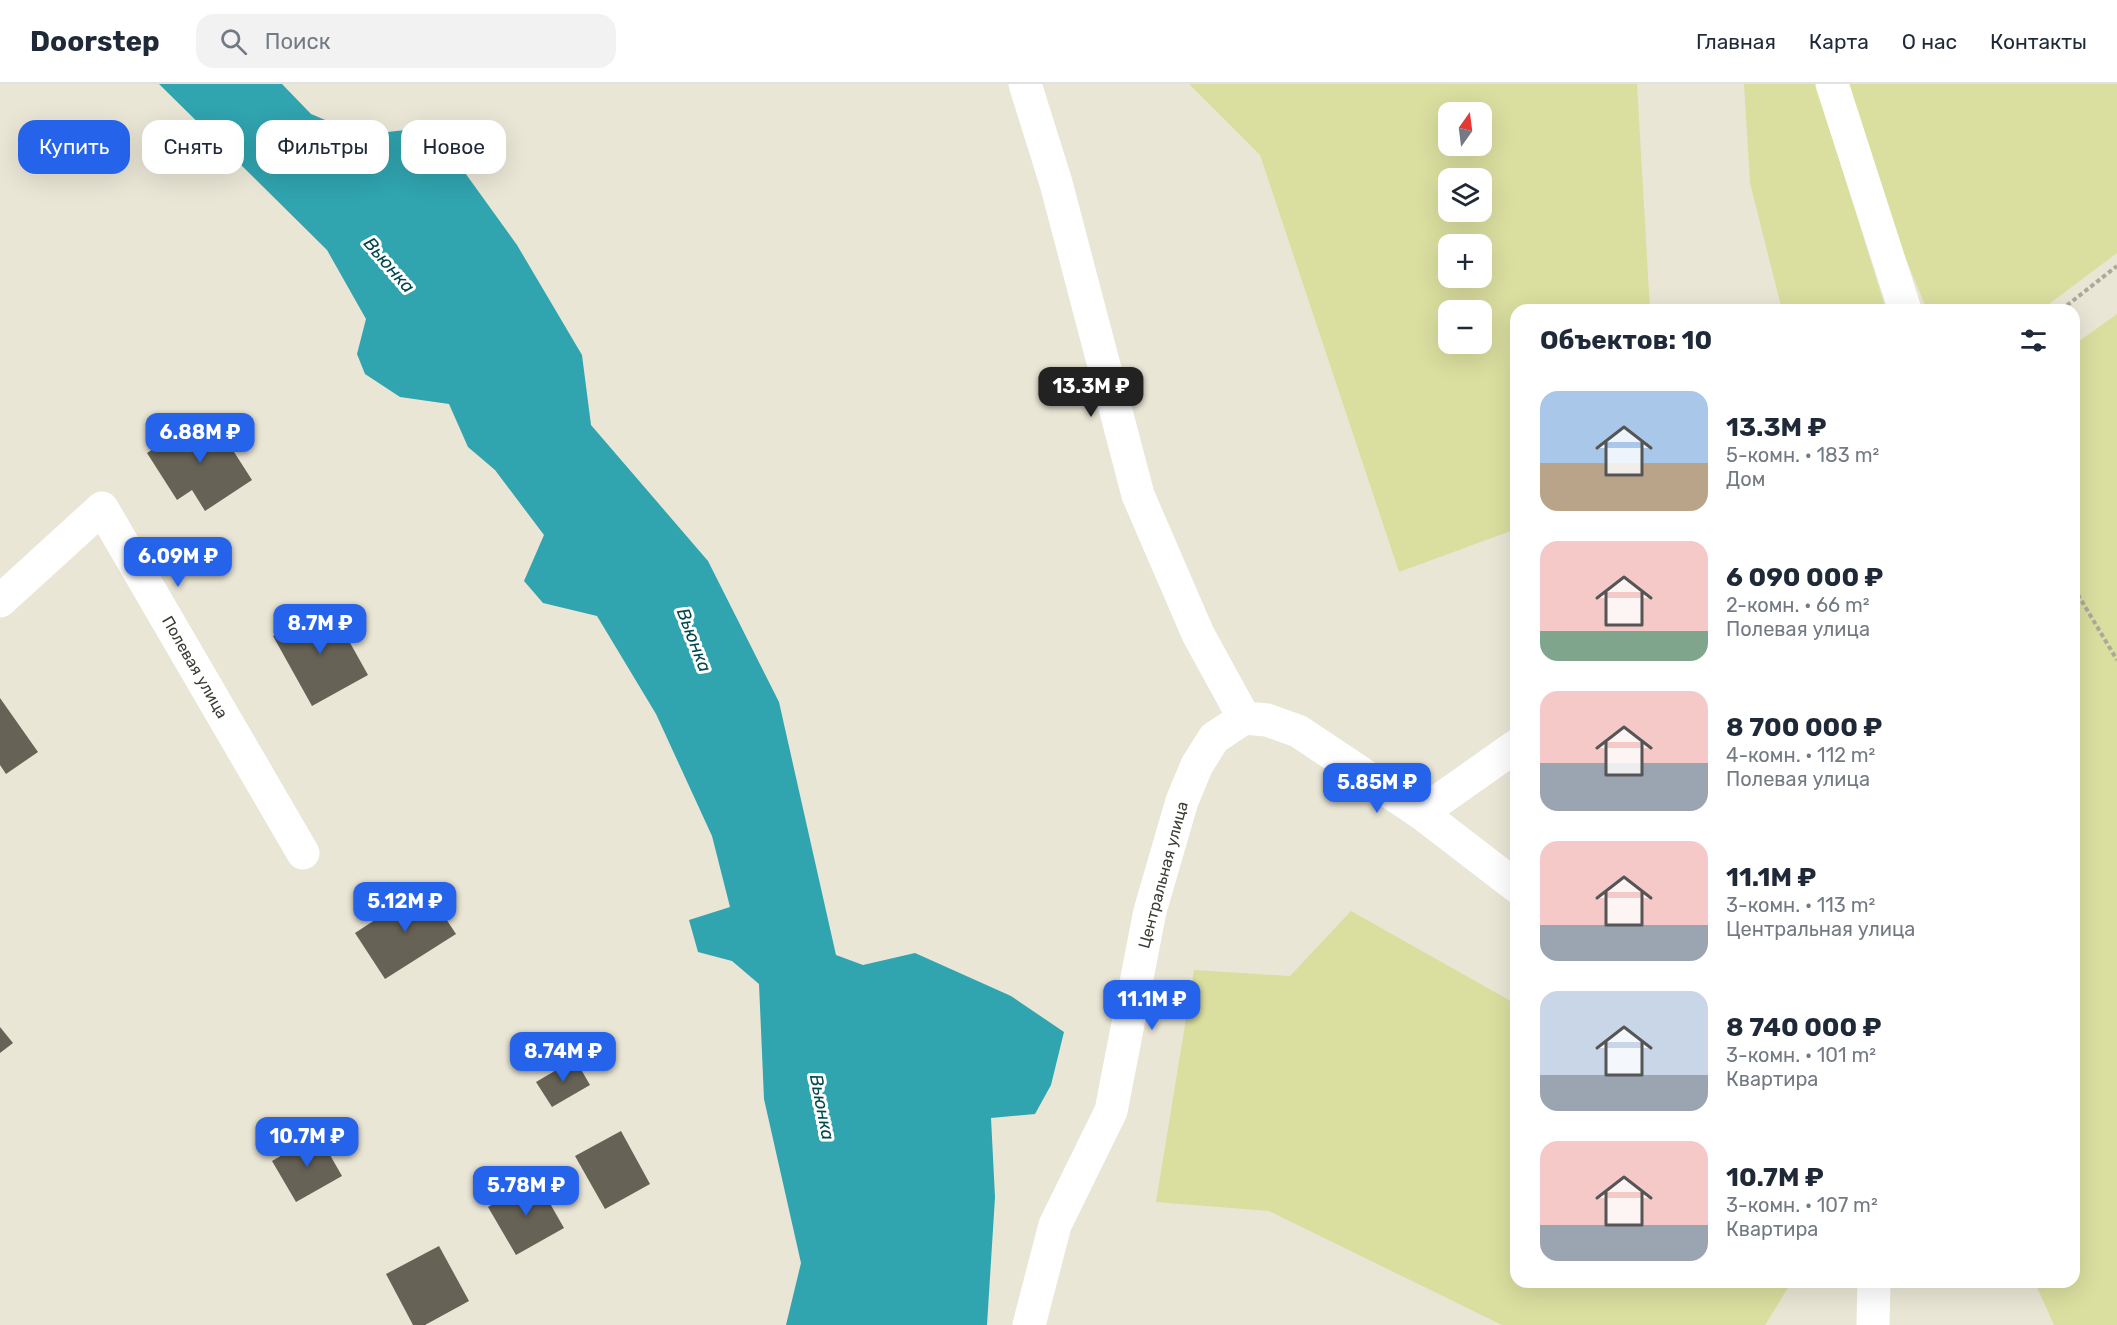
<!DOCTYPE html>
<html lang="ru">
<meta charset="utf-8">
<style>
:root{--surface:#fff;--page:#f2f2f3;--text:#1f2937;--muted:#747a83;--line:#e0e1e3;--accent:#2563eb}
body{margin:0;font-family:Rubik,sans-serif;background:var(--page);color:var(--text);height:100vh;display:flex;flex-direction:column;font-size:22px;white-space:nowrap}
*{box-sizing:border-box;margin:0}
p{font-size:20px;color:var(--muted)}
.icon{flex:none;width:33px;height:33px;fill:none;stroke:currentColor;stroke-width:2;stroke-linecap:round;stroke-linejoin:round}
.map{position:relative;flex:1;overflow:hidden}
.sheet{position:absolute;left:1510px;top:220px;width:570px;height:984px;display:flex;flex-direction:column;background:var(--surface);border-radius:18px;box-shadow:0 6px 24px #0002}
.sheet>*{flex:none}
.banner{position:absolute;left:18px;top:36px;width:570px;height:54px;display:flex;gap:12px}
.needle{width:39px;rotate:14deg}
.controls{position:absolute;left:1438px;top:18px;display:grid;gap:12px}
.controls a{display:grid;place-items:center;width:54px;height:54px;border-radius:12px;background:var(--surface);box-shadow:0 6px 24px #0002;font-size:30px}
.price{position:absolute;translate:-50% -51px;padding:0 14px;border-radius:12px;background:var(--accent);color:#fff;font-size:20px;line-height:39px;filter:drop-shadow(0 2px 3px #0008)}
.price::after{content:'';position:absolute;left:50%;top:36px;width:18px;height:14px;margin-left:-9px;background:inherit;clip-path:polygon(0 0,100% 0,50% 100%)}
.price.selected{background:#222;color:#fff}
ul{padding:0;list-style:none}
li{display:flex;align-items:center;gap:18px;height:150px;padding:0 30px}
li span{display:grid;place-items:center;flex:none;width:168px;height:120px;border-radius:18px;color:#555}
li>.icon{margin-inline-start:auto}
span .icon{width:72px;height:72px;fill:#fffc;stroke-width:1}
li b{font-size:26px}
h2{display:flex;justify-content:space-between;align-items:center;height:72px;padding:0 30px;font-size:26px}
.chip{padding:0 21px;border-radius:18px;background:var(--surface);box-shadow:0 6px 24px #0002;font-size:21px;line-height:54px}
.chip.selected{background:var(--accent);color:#fff}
header{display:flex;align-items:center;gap:36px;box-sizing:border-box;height:84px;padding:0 30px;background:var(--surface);border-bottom:2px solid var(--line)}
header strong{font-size:28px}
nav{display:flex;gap:33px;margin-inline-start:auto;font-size:21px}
.search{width:420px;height:54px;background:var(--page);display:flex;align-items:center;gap:15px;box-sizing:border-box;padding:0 21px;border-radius:18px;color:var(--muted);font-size:22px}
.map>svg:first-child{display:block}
.green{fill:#dade9f;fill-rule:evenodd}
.water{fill:#30a4af}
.building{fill:#666255}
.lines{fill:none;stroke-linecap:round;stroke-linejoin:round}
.path{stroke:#aca99c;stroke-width:4;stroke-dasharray:4.5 3;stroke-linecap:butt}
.minor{stroke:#fff;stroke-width:33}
.labels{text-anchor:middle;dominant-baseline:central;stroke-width:6;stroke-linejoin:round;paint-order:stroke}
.street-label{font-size:16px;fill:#3d3c35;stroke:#fff}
.water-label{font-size:18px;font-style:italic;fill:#00474d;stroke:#fff}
</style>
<header>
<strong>Doorstep</strong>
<div class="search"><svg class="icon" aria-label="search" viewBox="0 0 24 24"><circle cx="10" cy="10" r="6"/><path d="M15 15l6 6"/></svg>Поиск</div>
<nav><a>Главная</a><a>Карта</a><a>О нас</a><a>Контакты</a></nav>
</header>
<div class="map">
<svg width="2117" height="1241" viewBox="0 0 2117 1241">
<rect width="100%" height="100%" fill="#eae6d6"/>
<!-- green -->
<path class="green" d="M1189,0H1637L1650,226H1516V445L1399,488L1260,71ZM1449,28H1482V62H1449ZM1449,94H1482V128H1449ZM1482,160V194H1449V160ZM1449,226H1482V260H1449Z
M1744,0H1816L1886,226H1782L1750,99Z
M1848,0H2117V169L2041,226H1927L1896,151Z
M2117,230V1241H2054L2035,1199L2074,1198L2075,260Z
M1351,827L1516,920V1198L1791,1199L1765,1241H1502L1269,1127L1156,1118L1194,886L1290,892Z"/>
<!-- water -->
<path class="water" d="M159,0H282L311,30L361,51L432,43L517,161L582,271L591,341L708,477L779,618L836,871L863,881L915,869L1011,912L1064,948L1051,1001L1035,1030L991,1034L995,1113L987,1241H786L801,1179L764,1015L759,900L732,877L698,868L689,836L730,823L712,752L656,630L597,532L543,519L524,497L544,451L495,386L468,363L449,320L400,313L365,290L357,270L366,235L327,166Z"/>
<!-- building -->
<path class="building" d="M209,329L252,396L205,427L192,406L177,416L147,369Z
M329,521L368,591L312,622L273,552Z
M0,614L38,668L6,690L0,681Z
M425,803L456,850L385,895L355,849Z
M0,943L13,959L0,969Z
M575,975L590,1001L552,1023L536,998Z
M621,1047L650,1100L605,1125L575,1072Z
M318,1050L342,1092L296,1118L272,1077Z
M536,1095L564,1144L516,1171L488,1123Z
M439,1162L469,1217L425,1241H413L386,1190Z"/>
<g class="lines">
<!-- path -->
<path class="path" d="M2061,226L2117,182
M2074,504L2117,576"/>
<!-- minor -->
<path class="minor" d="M1025,0L1056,99L1138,411L1198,550L1244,634
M1832,0L1905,226
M0,517L102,424L303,769
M1244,634L1267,636L1298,647L1421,729L1516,802
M1421,729L1516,662
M1029,1241L1055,1141L1111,1027L1150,827L1182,717L1197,681L1214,654L1244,634
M1873,1241L1874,1198"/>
</g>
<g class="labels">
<!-- street labels -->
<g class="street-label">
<text transform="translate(195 583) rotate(60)">Полевая улица</text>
<text transform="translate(1163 791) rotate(-75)">Центральная улица</text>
</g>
<!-- water labels -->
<g class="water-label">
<text transform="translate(389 181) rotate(49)">Вьюнка</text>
<text transform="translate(694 556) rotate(69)">Вьюнка</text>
<text transform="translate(822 1023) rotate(79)">Вьюнка</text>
</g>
</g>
</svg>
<div class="controls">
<a><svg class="needle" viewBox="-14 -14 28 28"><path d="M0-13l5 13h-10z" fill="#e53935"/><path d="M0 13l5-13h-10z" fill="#747a83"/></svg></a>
<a><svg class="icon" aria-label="layers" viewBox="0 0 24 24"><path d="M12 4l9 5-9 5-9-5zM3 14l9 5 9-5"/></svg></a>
<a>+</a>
<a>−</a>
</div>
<b class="price selected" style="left:1091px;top:334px">13.3M ₽</b>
<b class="price" style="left:200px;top:380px">6.88M ₽</b>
<b class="price" style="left:178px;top:504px">6.09M ₽</b>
<b class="price" style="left:320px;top:571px">8.7M ₽</b>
<b class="price" style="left:1377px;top:730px">5.85M ₽</b>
<b class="price" style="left:405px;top:849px">5.12M ₽</b>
<b class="price" style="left:1152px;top:947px">11.1M ₽</b>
<b class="price" style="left:563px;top:999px">8.74M ₽</b>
<b class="price" style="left:307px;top:1084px">10.7M ₽</b>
<b class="price" style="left:526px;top:1133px">5.78M ₽</b>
<div class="banner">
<a class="chip selected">Купить</a>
<a class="chip">Снять</a>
<a class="chip">Фильтры</a>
<a class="chip">Новое</a>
</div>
<section class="sheet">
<h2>Объектов: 10<svg class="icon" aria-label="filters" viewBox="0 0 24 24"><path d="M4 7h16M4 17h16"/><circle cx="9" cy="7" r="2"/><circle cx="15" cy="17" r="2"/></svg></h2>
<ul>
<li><span style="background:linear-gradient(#a9c7e8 60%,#b9a48a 0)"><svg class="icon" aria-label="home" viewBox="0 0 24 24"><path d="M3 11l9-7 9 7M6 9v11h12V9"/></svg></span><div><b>13.3M ₽</b><p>5-комн. · 183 m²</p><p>Дом</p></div></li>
<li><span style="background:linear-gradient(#f6c9c9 75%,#7fa58c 0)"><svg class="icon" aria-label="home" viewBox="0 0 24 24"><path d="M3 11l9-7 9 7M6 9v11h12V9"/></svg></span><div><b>6 090 000 ₽</b><p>2-комн. · 66 m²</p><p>Полевая улица</p></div></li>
<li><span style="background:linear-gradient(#f6c9c9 60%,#9aa5b1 0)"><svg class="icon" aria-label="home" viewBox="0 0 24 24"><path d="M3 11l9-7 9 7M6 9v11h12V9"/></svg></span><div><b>8 700 000 ₽</b><p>4-комн. · 112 m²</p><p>Полевая улица</p></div></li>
<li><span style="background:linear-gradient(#f6c9c9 70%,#9aa5b1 0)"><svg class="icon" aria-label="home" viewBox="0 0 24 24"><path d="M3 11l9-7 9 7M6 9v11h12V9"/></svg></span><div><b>11.1M ₽</b><p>3-комн. · 113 m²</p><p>Центральная улица</p></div></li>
<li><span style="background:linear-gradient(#c9d6e8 70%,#9aa5b1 0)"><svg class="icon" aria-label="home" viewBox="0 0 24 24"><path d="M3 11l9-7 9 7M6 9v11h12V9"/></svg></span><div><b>8 740 000 ₽</b><p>3-комн. · 101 m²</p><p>Квартира</p></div></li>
<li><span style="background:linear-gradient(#f6c9c9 70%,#9aa5b1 0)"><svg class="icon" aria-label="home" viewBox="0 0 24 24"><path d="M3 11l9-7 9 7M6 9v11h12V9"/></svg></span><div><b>10.7M ₽</b><p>3-комн. · 107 m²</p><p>Квартира</p></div></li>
</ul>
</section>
</div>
